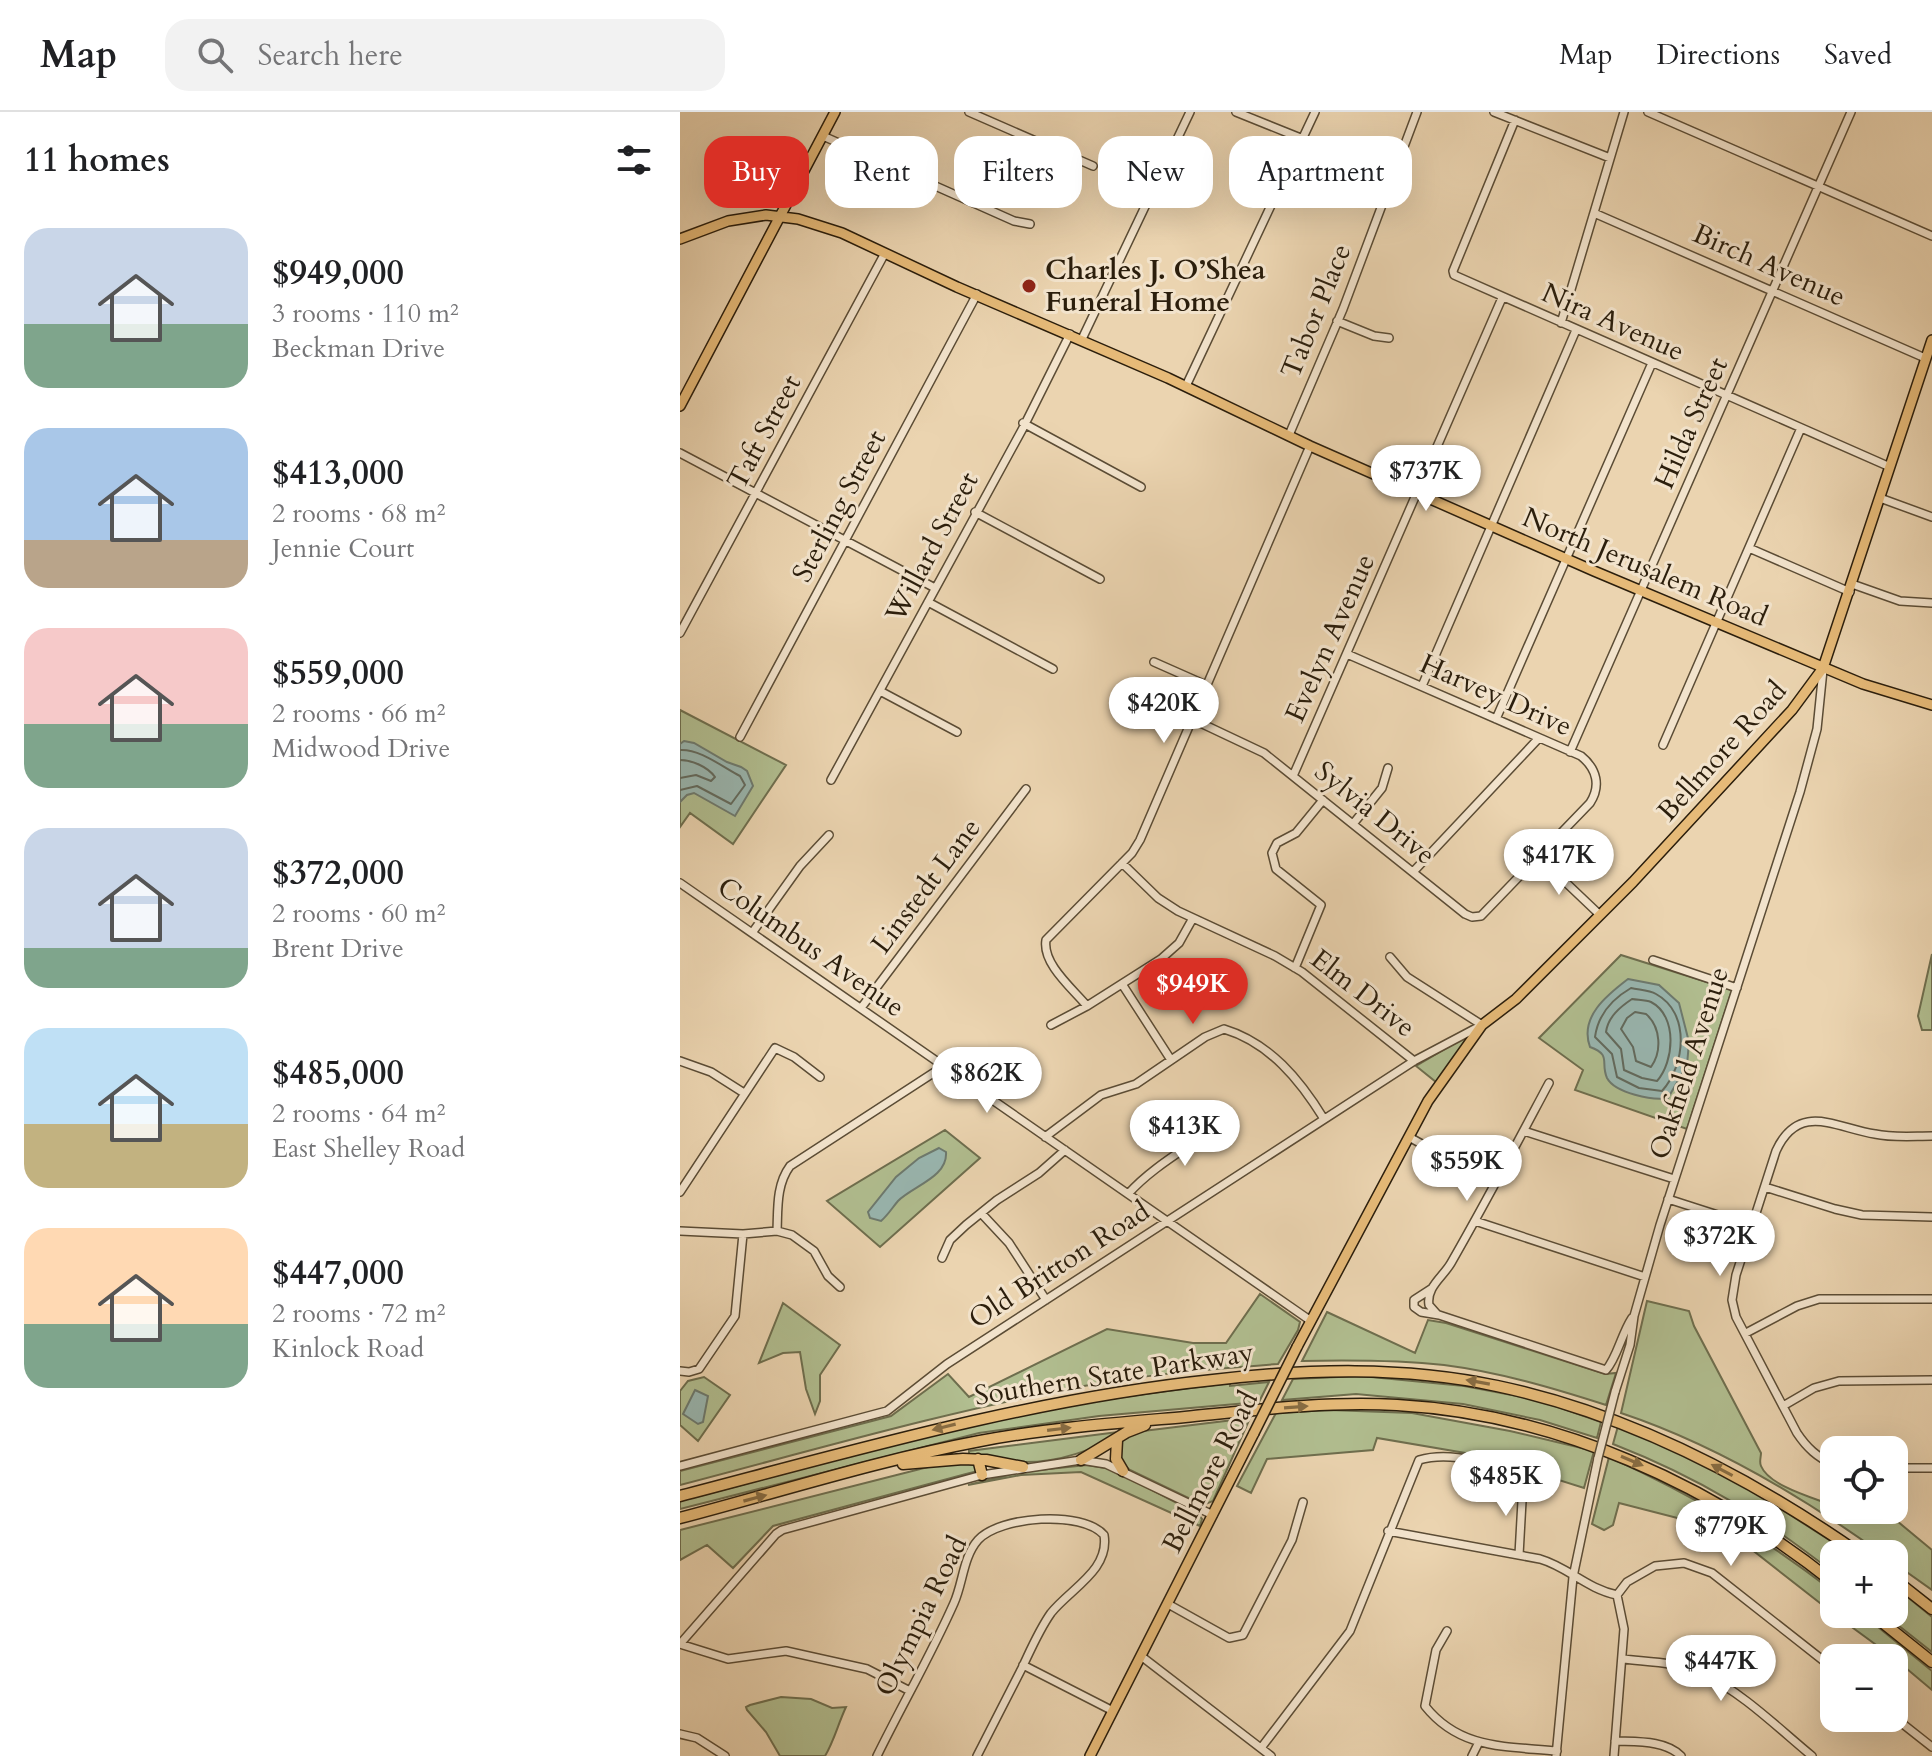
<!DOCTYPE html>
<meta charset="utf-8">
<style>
:root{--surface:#fff;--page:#f2f2f2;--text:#202124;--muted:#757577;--line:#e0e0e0;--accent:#d93025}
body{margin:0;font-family:Cardo,serif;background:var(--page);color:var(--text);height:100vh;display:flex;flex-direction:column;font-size:30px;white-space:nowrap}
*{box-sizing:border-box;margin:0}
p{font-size:26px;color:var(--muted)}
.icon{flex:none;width:44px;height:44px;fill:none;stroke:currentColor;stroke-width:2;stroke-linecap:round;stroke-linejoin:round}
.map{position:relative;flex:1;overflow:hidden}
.details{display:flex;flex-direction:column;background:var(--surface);width:680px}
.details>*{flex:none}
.guide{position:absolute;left:24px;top:24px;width:760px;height:72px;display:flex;gap:16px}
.controls{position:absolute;left:1140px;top:1324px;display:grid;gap:16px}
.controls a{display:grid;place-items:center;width:88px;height:88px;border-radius:16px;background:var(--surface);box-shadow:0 8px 32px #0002;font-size:40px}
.price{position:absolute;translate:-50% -68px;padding:0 18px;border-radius:28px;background:#fff;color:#222;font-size:26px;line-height:52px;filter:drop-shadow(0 2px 4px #0008)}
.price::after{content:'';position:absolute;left:50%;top:48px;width:24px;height:18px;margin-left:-12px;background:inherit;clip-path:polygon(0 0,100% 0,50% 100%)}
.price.current{background:var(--accent);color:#fff}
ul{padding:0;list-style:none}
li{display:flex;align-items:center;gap:24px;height:200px;padding:0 24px}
li span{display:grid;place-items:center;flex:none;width:224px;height:160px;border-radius:24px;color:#555}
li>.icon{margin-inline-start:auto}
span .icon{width:96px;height:96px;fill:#fffc;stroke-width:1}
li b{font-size:34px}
h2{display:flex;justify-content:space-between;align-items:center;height:96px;padding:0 24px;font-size:34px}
.chip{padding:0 28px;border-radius:24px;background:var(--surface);box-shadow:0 8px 32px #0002;font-size:28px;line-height:72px}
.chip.current{background:var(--accent);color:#fff}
header{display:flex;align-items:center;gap:48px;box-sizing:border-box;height:112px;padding:0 40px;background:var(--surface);border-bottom:2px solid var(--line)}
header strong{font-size:38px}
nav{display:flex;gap:44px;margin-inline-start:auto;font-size:28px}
.search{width:560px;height:72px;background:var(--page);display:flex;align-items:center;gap:20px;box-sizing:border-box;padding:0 28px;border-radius:24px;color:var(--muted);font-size:30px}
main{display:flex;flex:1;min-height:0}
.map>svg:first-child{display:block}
.green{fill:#b1be90;stroke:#6e6e4e;stroke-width:2}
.water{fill:#99b7b1;stroke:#6d7a6f;stroke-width:2}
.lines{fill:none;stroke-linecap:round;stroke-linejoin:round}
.shore{stroke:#626a5e;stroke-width:2}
.minor-casing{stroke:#5b4c35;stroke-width:10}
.major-casing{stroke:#2b1e0c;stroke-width:12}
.highway-casing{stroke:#2b1e0c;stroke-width:13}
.minor{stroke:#f2e3cc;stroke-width:7}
.major{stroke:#e6ba78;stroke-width:9}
.highway{stroke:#e6ba78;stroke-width:10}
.minor-bridge-casing{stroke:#5b4c35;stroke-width:10;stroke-linecap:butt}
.major-bridge-casing{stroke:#2b1e0c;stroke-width:12;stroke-linecap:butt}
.minor-bridge{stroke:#f2e3cc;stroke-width:7}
.major-bridge{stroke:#e6ba78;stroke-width:9}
.oneway{fill:#886c42}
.poi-dot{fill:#8f2418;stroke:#f2e3cc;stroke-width:3}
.labels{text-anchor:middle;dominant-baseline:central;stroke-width:6;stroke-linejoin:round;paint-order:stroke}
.street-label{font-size:28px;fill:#2b1e0c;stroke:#f2e3cc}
.poi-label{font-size:28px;font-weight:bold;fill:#2b1e0c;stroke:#f2e3cc;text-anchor:start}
</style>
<header>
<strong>Map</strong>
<div class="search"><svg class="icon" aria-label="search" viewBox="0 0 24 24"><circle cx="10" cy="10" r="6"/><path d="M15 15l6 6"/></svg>Search here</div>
<nav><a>Map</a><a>Directions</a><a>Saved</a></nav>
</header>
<main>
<section class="details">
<h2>11 homes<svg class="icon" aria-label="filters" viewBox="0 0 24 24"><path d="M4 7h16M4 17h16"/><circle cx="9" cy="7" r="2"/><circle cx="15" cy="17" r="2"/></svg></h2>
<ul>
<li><span style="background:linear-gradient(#c9d6e8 60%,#7fa58c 0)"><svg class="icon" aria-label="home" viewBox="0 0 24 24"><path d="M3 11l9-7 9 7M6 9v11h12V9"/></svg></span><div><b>$949,000</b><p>3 rooms · 110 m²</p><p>Beckman Drive</p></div></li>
<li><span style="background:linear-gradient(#a9c7e8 70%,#b9a48a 0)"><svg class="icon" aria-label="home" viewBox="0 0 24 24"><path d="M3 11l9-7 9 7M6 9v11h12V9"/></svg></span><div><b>$413,000</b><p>2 rooms · 68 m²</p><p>Jennie Court</p></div></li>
<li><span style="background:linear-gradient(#f6c9c9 60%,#7fa58c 0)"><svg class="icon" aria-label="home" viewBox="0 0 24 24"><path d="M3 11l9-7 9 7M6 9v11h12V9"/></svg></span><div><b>$559,000</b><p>2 rooms · 66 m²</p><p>Midwood Drive</p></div></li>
<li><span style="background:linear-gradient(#c9d6e8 75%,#7fa58c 0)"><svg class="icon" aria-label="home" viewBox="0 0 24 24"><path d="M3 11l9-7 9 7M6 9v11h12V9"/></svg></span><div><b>$372,000</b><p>2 rooms · 60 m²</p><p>Brent Drive</p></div></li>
<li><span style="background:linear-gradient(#bfe0f5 60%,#c2b280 0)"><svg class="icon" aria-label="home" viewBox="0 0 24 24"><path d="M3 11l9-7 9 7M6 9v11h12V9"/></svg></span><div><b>$485,000</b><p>2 rooms · 64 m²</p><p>East Shelley Road</p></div></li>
<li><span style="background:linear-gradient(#ffd9b3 60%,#7fa58c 0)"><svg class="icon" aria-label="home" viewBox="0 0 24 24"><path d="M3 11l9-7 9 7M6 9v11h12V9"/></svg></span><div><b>$447,000</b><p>2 rooms · 72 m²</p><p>Kinlock Road</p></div></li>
</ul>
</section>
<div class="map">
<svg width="1252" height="1644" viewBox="0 0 1252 1644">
<rect width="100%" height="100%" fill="#ebd4b0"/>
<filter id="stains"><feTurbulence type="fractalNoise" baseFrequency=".0025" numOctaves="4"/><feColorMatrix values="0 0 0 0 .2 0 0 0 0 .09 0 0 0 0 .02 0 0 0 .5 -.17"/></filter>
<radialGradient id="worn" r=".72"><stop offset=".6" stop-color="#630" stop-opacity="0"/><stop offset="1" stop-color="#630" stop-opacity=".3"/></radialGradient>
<!-- green -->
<path class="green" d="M0,598L106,653L53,732L10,701L0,715Z
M1252,842V918H1242L1238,904Z
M941,843L1052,878L1007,1017L895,978L903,958L859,926Z
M794,920L756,970L736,954Z
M265,1018L300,1046L200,1135L147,1089Z
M580,1182L620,1210L618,1218L598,1252C533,1257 468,1262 404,1274C268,1299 134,1338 0,1373V1359L211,1304L268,1262L289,1285L427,1217L513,1231H546Z
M967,1189L1009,1199L1014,1214L1081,1341C1081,1345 1079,1350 1081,1354C1089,1374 1134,1386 1154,1394V1398L1211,1404L1252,1438V1478L1214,1451V1442H1202C1123,1385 1034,1332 941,1301Z
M103,1191L160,1233L140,1263V1289L135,1302L126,1277L120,1240L103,1241L79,1251Z
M647,1200L735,1241L748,1208L766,1211L925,1262L936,1261L926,1293C873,1276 819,1260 764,1253C717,1248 669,1248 622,1249Z
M681,1264L784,1274L858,1288L921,1310L917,1326L860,1308L783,1292L676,1282L602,1288L613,1267Z
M24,1265L50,1283L18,1329L0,1313V1279L8,1269Z
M589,1270L579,1290L419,1304L299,1321L0,1397V1389C122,1358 244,1321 368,1297C428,1286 489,1279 550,1271V1274Z
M649,1298L732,1301L830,1319L914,1339L904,1376L803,1344L697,1326L693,1338L587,1347L571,1381L557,1374L596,1301Z
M570,1306L533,1389L523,1393L450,1358C440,1351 439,1343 440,1331L449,1323L463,1319Z
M938,1314L1019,1349L1073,1379L1171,1442H1154V1461C1081,1404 1020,1366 933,1332Z
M446,1319C416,1337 381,1350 345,1350C327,1351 307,1345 289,1342V1339Z
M929,1345C1015,1384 1080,1423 1154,1480V1502L1048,1419L939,1391L933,1413L924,1418L912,1412Z
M296,1351L298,1359L286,1362L93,1414L53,1456L27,1433L0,1448V1418L252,1354Z
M407,1353L432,1357L518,1402L522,1407L520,1414L401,1360L341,1363L288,1373L340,1360Z
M1214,1474L1252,1505V1540L1204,1502H1214Z
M1154,1502H1182L1252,1559V1578L1214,1546Z
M101,1585L131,1587L152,1596L166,1595C158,1612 154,1629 145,1644H100L86,1620L67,1598L66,1595L70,1593Z"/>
<!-- water -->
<path class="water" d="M4,629L14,631L47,650L61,655L67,659L73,674L55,704L14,681L7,683L0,690V632Z
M948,867L979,873L999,891L1009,930L1007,953L988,986C973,989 935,981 927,966C920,950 932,943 910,935C899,905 927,883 948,867Z
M259,1036L266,1040C268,1065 233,1074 218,1089C212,1096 208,1103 201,1109L190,1106L188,1100L216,1065L239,1046Z
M15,1278L28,1284L23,1310L18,1312L3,1302Z"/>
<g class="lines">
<!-- shore -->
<path class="shore" d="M0,638C21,637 42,655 60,664L65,673L51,692L17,674L0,678
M0,648C12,648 28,655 35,665L31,669L16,663L0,666
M951,876C959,878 969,878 976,882C1011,901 1005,954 982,979L959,976L937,965L932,942L915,925C918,903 932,887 951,876Z
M952,887C958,888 966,888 971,890C998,904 994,950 977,969L962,966L944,958L941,937L926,920C928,905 940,895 952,887Z
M955,900L966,902C981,915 982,940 971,955L956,949L953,935L941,917L947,906Z"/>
<defs>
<path id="minor" d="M289,0L413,54
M556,0L623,27
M814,0L930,46
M968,0L1252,124
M835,8L773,159L774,163L1210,355
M143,24L334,109L350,112
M914,101L1245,246
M657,209L694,224L709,226
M881,211L944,0
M402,227L510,0
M506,274L635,0
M343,311L461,375
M609,323L663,197L737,0
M0,341L255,476
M1200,386L1252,405
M295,400L420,467
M1069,436L1170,480
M1172,472L1220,489L1252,491
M248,490L373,557
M0,521L205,141
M474,550L526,573
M742,574L896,218
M200,579L277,620
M512,607L584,641L785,802L792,805L801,804L910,691C921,674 917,657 901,644L667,542
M816,607L972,251
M60,625L297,182
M983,633L1121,316
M890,640L1171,0
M613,664L822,186
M151,668L343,316L390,222
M673,712L702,676L708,656
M859,745L920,803
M442,751L478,786L498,799L595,844L622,860L734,949
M733,760L858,627
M0,771L631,1209
M72,821L120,754L149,723
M973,848L1057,876
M615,856L641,793L596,757L592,741L597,731L616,721L643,688
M442,872L491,948
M407,894C393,877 362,852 366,828L452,741L460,728L630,334
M181,896L346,677
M371,913L407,894L481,847L499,831L513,806
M0,949L31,960L64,981
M844,1019L994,1067
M365,1025L421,983L456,972L525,925L544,917C590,931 620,968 644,1007
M729,1025L814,1072
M1085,1075L1155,1097L1182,1103L1252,1105
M0,1080L95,936L114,945L140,965
M448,1082C475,1052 512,1034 543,1009
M988,1087L1072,1114
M301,1101L329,1131L366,1188
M795,1109L965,1165
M0,1119L63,1122L97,1119L112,1123L134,1139L148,1164L160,1175
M97,1119C98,1097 96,1073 110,1054L264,954
M262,1146L270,1128L286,1113L317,1088L359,1061L385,1038
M751,1177L734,1188V1195L741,1200L759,1203L926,1258C937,1246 941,1223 952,1206
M757,1202L749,1193C746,1175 763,1165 771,1151C805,1092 837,1031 869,971
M1066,1221L1117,1194L1139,1187H1252
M0,1259L9,1260L19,1257L55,1204L63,1122
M935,1280L950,1233L954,1204L980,1113L1120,680L1137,617L1143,558
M1103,1294L1134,1276L1159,1269L1252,1268
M1154,1353C1137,1345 1127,1336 1117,1321L1056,1205L1052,1188L1056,1163L1096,1039C1119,989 1156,1016 1195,1022C1213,1026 1233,1024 1252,1024
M0,1354L207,1299L267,1252L734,949L802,913L727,865L710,845
M1214,1356H1252
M708,1419L860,1447C888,1455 907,1477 937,1483L944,1517L934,1644
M937,1483L947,1470L975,1454L1004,1451L1032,1461L1154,1557
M488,1492L549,1526L563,1523L612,1428L623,1390
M767,1519L756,1538L745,1594C780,1638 826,1634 877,1639
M0,1532L96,1422L102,1418L302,1363L401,1348L426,1352L533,1403
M0,1532L48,1547L106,1539L187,1557L230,1579
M461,1544L591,1644
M943,1547C969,1550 998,1550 1022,1561C1063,1581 1098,1616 1132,1644
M343,1553L433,1599
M1214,1605L1252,1635
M0,1622L17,1626L45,1644
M935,1629C957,1630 985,1628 1001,1644
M581,1636L670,1519L739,1348C769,1339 819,1350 843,1371L839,1443
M197,1644C222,1593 251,1543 274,1491C283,1471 283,1445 298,1428C320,1404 402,1398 424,1423C430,1458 390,1477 371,1501C359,1518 351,1537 342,1556C327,1585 312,1615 297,1644
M792,1644L798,1632
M876,1644L893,1465L918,1346"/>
<path id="major" d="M0,127L48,109L86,103L118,107L162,121L277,175L488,266L630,334L914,459L1183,572L1252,593
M0,294L155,0
M617,1235L748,989L802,913L836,887L953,770L1112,598L1143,556L1252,228
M410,1644L574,1321"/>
<path id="highway" d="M437,1328L436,1347L443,1359
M298,1347L302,1363
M401,1348L447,1320L465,1313
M223,1352L283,1347L306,1348L343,1355
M0,1384C176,1338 351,1287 533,1268C627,1257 723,1254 817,1274C949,1302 1070,1365 1180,1442
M0,1406C99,1380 199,1348 300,1329C368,1316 437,1311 505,1305C575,1298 646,1289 717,1293C877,1302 1030,1372 1154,1471
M1214,1467L1252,1497
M1192,1502L1252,1550"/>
</defs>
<!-- minor casing -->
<use href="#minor" class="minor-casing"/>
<!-- major casing -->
<use href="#major" class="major-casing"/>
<!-- highway casing -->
<use href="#highway" class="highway-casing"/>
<!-- minor -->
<use href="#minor" class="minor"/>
<!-- major -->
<use href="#major" class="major"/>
<!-- highway -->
<use href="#highway" class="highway"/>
<defs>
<path id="minor-bridge" d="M918,1346L935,1280"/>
<path id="major-bridge" d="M574,1321L617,1235"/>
</defs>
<!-- minor-bridge casing -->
<use href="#minor-bridge" class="minor-bridge-casing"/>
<!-- major-bridge casing -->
<use href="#major-bridge" class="major-bridge-casing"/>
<!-- minor-bridge -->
<use href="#minor-bridge" class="minor-bridge"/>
<!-- major-bridge -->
<use href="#major-bridge" class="major-bridge"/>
</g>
<!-- one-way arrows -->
<defs><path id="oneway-solid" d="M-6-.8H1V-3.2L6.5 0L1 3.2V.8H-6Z" transform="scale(2)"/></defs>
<g class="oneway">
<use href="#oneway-solid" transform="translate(798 1270) rotate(-170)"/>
<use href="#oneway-solid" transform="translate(616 1295) rotate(-4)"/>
<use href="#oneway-solid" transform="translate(264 1315) rotate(166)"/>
<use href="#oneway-solid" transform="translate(379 1317) rotate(-7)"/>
<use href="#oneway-solid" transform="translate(952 1349) rotate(23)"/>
<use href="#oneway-solid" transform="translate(1042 1358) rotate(-152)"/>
<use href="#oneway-solid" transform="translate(75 1386) rotate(-15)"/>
</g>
<!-- markers -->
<circle class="poi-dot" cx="349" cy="174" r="8"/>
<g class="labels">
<!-- street labels -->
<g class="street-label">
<text transform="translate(1089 153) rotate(24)">Birch Avenue</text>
<text transform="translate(636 199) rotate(-68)">Tabor Place</text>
<text transform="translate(933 210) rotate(24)">Nira Avenue</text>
<text transform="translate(1011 311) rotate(-66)">Hilda Street</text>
<text transform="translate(84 320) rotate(-62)">Taft Street</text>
<text transform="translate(159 394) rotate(-62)">Sterling Street</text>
<text transform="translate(252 435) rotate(-62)">Willard Street</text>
<text transform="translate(965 455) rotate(23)">North Jerusalem Road</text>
<text transform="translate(650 526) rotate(-66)">Evelyn Avenue</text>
<text transform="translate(816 583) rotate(24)">Harvey Drive</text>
<text transform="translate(1042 639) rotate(-48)">Bellmore Road</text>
<text transform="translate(695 701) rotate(39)">Sylvia Drive</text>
<text transform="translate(246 774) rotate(-53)">Linstedt Lane</text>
<text transform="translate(131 835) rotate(35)">Columbus Avenue</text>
<text transform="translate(683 881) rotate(38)">Elm Drive</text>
<text transform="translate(1009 951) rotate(-72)">Oakfield Avenue</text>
<text transform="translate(379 1153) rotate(-33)">Old Britton Road</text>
<text transform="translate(434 1262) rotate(-9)">Southern State Parkway</text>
<text transform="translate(530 1360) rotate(-63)">Bellmore Road</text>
<text transform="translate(241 1504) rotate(-64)">Olympia Road</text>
</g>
<!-- poi labels -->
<g class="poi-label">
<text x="365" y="158">Charles J. O’Shea<tspan x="365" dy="32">Funeral Home</tspan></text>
</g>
</g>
<rect width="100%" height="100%" filter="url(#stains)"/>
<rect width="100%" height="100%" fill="url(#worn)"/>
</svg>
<div class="controls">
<a><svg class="icon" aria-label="locate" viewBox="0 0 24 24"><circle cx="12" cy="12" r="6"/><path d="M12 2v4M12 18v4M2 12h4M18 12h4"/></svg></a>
<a>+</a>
<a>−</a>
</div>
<b class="price" style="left:746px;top:401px">$737K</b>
<b class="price" style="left:484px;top:633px">$420K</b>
<b class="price" style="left:879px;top:785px">$417K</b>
<b class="price current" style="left:513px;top:914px">$949K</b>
<b class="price" style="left:307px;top:1003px">$862K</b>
<b class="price" style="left:505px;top:1056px">$413K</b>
<b class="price" style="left:787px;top:1091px">$559K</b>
<b class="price" style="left:1040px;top:1166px">$372K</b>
<b class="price" style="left:826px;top:1406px">$485K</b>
<b class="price" style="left:1051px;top:1456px">$779K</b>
<b class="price" style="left:1041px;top:1591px">$447K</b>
<div class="guide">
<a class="chip current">Buy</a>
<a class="chip">Rent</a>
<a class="chip">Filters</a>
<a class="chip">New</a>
<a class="chip">Apartment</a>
</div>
</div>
</main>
